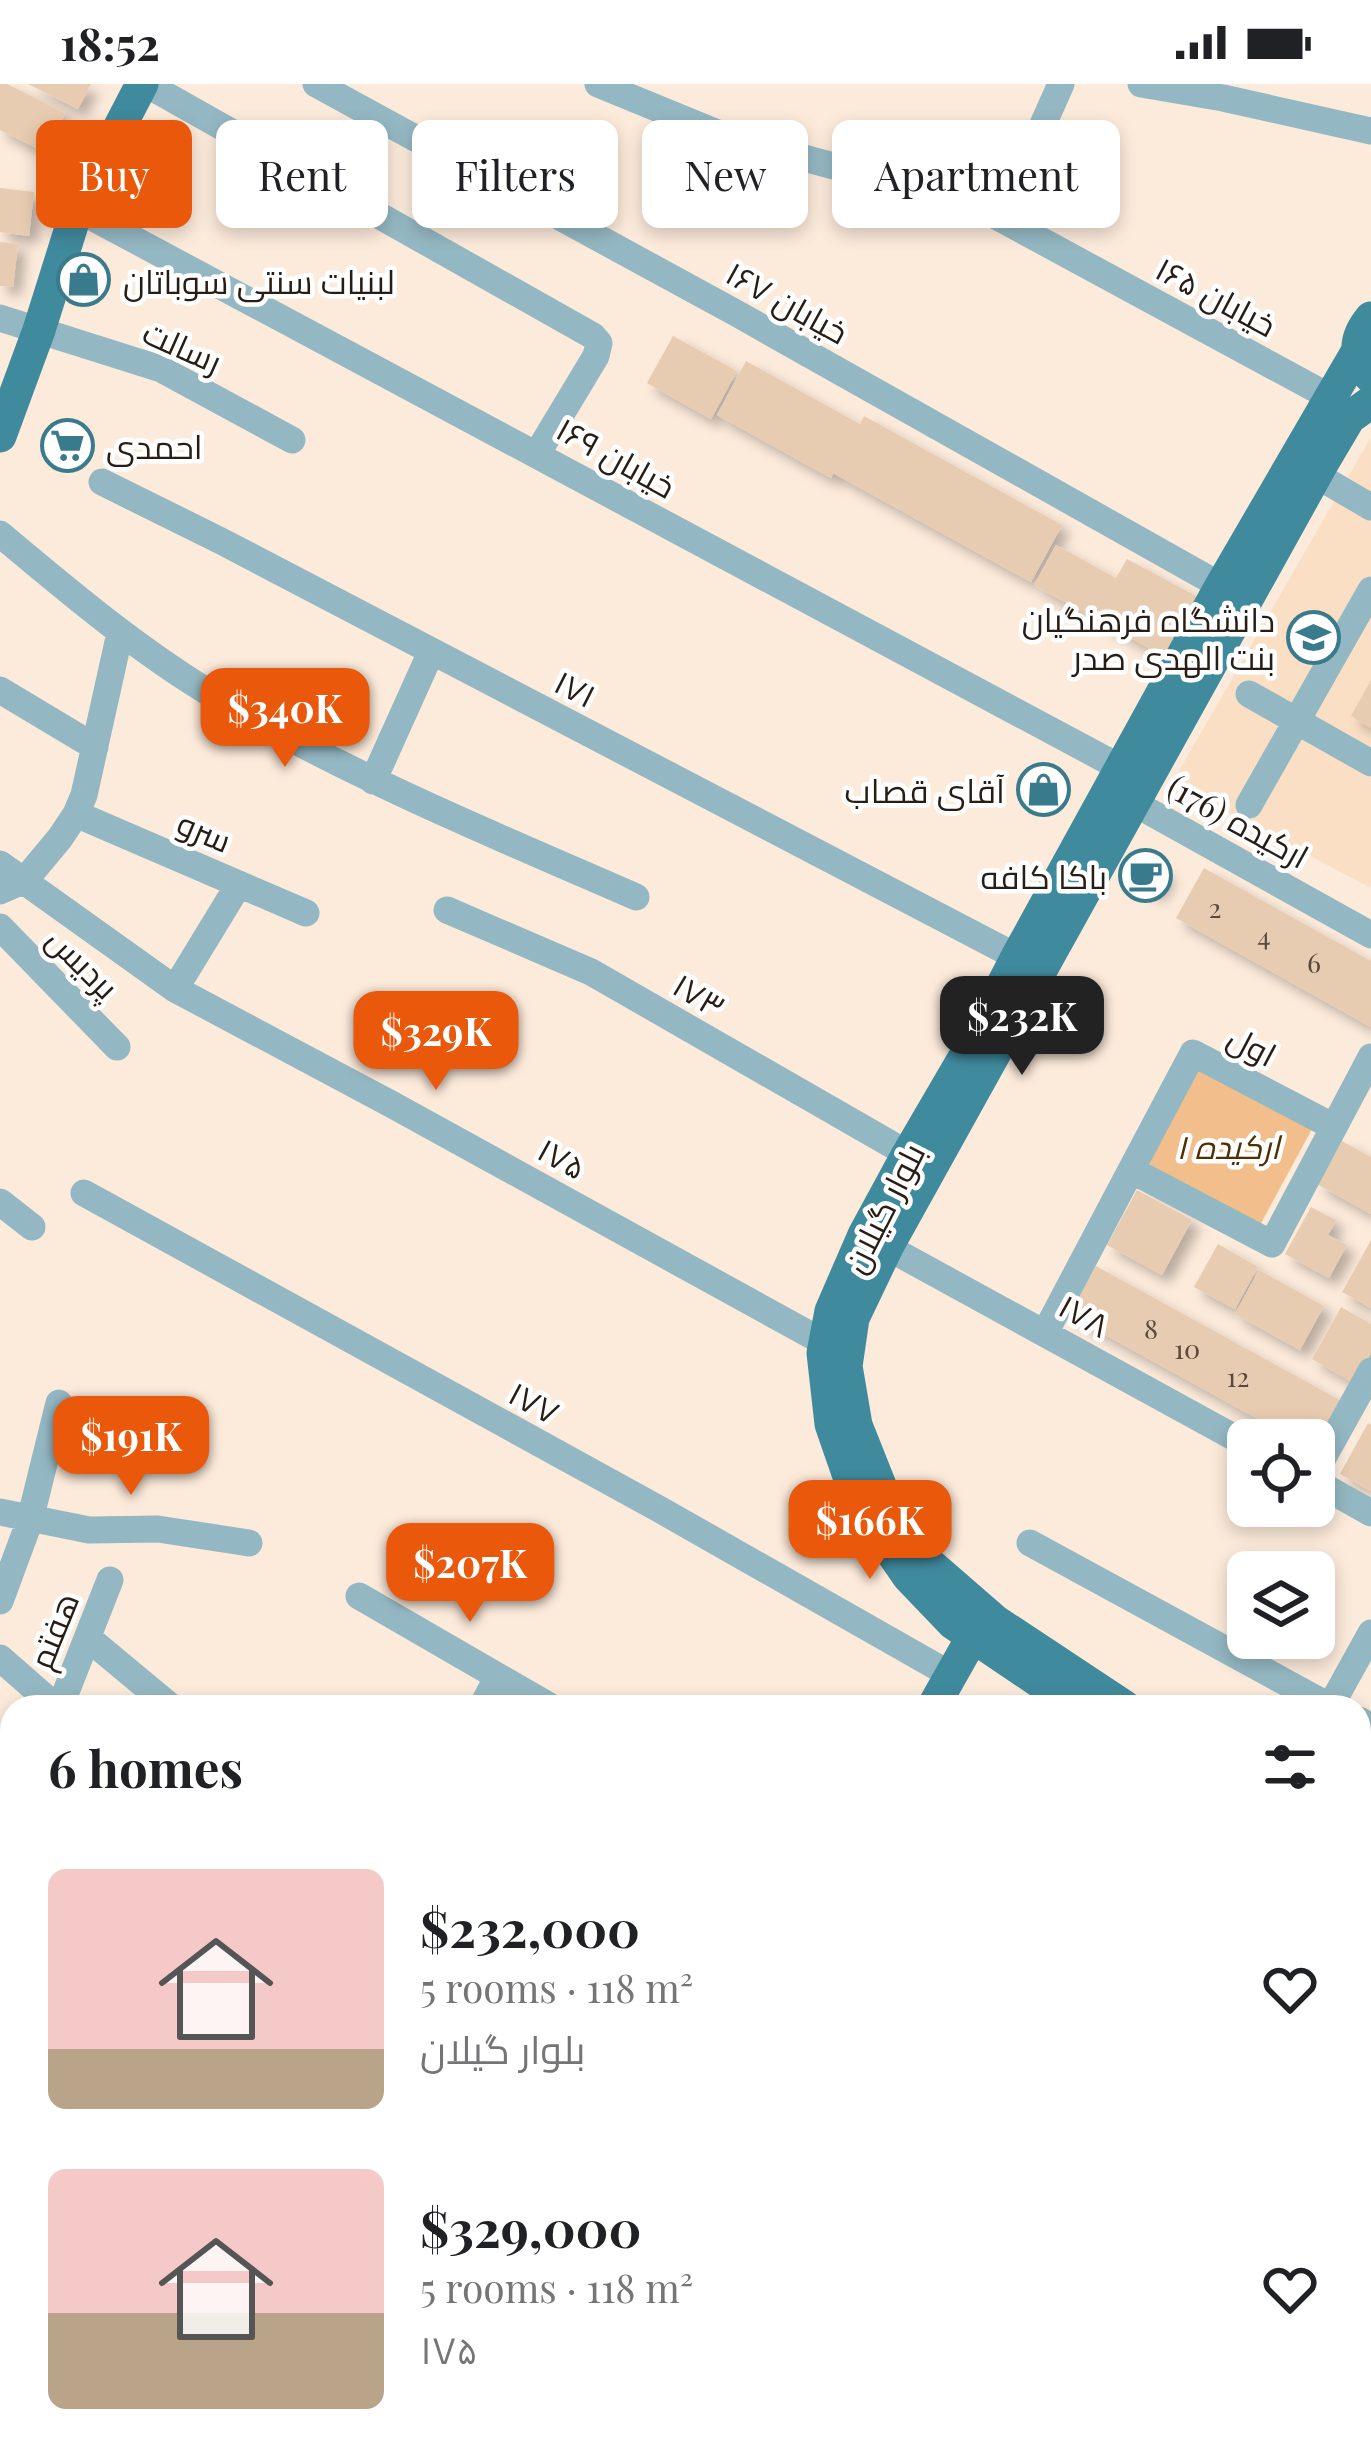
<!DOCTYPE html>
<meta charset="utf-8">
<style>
:root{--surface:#fff;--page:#f2f2f2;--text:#202124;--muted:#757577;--accent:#ea580c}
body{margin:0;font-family:"Playfair Display",Cairo,serif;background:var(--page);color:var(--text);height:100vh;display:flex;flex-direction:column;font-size:45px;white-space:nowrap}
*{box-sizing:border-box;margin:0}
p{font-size:39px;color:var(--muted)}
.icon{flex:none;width:66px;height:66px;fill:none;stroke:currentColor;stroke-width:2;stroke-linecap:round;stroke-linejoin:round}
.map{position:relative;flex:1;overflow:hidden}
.drawer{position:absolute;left:0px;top:1611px;width:1371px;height:768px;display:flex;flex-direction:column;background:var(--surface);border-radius:36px 36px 0 0;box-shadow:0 6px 18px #0003}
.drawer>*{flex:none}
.banner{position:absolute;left:36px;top:36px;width:1299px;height:108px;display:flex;gap:24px}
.tools{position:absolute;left:1227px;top:1335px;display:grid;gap:24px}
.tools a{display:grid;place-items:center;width:108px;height:108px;border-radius:18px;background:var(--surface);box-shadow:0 6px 18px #0003;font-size:60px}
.price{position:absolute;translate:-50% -102px;padding:0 27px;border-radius:24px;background:var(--accent);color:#fff;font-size:39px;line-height:78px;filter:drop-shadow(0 3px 6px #0008)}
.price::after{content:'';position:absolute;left:50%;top:72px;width:36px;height:27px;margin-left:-18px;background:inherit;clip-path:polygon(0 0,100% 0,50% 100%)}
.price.current{background:#222;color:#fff}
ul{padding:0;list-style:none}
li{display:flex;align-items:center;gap:36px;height:300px;padding:0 48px}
li span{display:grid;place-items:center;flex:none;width:336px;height:240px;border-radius:18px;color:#555}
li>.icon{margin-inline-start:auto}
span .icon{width:144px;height:144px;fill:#fffc;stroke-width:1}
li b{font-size:51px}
h2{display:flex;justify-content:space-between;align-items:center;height:144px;padding:0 48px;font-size:51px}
.chip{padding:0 42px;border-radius:18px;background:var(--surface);box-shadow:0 6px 18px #0003;font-size:42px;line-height:108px}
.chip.current{background:var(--accent);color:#fff}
.status{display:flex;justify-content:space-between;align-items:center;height:84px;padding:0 60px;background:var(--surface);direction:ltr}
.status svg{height:33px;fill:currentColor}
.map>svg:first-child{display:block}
.built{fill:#fbdfc5}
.green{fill:#f2be8b}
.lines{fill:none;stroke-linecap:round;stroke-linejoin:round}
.canal{stroke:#72cbe4;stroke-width:21}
.building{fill:#e8ccb1;filter:url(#shadow)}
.minor{stroke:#94b8c3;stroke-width:27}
.major{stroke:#408a9e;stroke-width:33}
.labels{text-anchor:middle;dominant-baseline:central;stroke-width:9;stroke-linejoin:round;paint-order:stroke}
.number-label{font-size:27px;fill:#58493b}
.poi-label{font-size:33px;fill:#281d14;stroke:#fff;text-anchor:end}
.street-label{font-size:33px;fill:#281d14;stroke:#fff}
.park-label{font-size:33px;font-style:italic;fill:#522f03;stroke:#fff}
</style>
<div class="status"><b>18:52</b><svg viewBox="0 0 49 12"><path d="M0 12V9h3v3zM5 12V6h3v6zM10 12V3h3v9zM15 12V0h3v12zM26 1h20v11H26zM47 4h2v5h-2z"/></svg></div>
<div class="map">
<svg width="1371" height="2379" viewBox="0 0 1371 2379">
<defs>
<filter id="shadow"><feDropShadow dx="8" dy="8" stdDeviation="6" flood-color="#0004"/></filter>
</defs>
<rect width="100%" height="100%" fill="#fceada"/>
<!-- built -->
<path class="built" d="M1371,353V804L1172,699Z"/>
<!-- green -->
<path class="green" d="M1195,980L1313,1043L1260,1141L1142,1079Z"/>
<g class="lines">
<!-- canal -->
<path class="canal" d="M0,2204L12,2216
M161,2367L173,2379"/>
</g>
<!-- building -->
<path class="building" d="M0,0H7L65,29L46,69L0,46Z
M28,0H91L78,25Z
M0,104L34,108L29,152L0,148Z
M0,158L18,160L13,203L0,202Z
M673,252L737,287L711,335L647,299Z
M746,277L860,340L864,332L1062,441L1031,498L833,389L831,394L717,331Z
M1056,461L1116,494L1127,475L1200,514L1167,574L1034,501Z
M1371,596V644L1351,632Z
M1136,772L1168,789L1157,810L1125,792Z
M1204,784L1371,877V943L1176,834Z
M1342,1057L1371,1073V1130L1317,1100Z
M1137,1106L1192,1136L1162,1191L1107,1161Z
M1311,1123L1336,1136L1328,1151L1347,1161L1329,1194L1285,1170Z
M1371,1156V1224L1342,1208Z
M1218,1160L1258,1183L1235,1225L1194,1203Z
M1096,1182L1347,1320L1314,1366V1356H1296L1069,1231Z
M1259,1186L1324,1222L1300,1266L1235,1230Z
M1341,1223L1371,1240V1269L1354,1299L1312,1275Z
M1368,1339L1371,1341V1407L1340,1390Z"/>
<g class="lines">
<!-- minor -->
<path class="minor" d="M146,0L593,252L599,259L596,272L537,370
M316,0L736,229L1221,502
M598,0L732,55L970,118L1330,313
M1141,0L1223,14L1371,47
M77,125L1121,684
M1001,135L1061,0
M0,234L161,285L292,356
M1316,391L1371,423
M102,398L221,457L1017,873
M0,450C75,513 151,577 237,625C365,698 501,754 636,813
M0,606L95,663
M1249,610L1371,679
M373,697L431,568
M1134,719L1371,851
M1249,721L1371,506
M76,730L306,829
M0,780L175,905L391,1020L825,1259
M0,807L25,796L60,754L76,730L84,711L120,549
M447,826L591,888L908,1070
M0,843L117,963
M175,905L239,800
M1193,969L1334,1043L1272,1160L1131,1086Z
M1334,1043L1371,973
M84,1109L659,1425L951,1591
M0,1118L32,1143
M887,1163L1248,1361
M1045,1249L1131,1086
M1314,1390L1371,1287
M1314,1397L1371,1429
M0,1428L89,1446L158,1445L249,1459
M1030,1459L1331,1623
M359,1512L551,1623
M0,1517L30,1436L59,1319
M88,1554L171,1623
M0,1574L56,1623
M60,1623L110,1496
M482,1623L497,1594
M1330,1623L1371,1549
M1359,1636L1371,1643
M1359,1955L1371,1962
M1359,2217L1371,2200
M1359,2257L1371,2266
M13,2367L30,2379
M462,2367L477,2379
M1069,2367L1100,2379
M508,2379L518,2367
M1243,2379L1251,2367"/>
<!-- major -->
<path class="major" d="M1371,234C1355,253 1352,274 1371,293
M0,352L39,246L77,125L142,0
M933,1623L973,1552
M1077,1623L953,1539L908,1492L859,1421L831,1340L823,1269L831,1227L864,1151L908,1070L971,962L1017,873L1221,502L1357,268
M1125,1623L995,1537L926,1477L883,1409L856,1341L846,1282L853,1234L887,1163L1323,378L1349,334L1371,318
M1359,1751L1371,1757
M1359,1778L1371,1784
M0,1812L12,1817
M0,2277L12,2290
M88,2367L100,2379
M744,2367L759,2379"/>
</g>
<!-- icons -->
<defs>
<symbol id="shop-ring" viewBox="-11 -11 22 22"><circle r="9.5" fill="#fff" stroke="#397b8c" stroke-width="1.5"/><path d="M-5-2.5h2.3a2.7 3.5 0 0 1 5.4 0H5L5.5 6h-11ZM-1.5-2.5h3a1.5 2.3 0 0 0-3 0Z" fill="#397b8c"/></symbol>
<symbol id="supermarket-ring" viewBox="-11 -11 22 22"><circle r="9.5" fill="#fff" stroke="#397b8c" stroke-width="1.5"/><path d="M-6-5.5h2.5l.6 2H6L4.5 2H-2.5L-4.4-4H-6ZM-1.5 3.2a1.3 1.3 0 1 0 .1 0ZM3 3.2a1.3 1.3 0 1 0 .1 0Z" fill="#397b8c"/></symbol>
<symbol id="university-ring" viewBox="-11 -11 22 22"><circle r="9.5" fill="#fff" stroke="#397b8c" stroke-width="1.5"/><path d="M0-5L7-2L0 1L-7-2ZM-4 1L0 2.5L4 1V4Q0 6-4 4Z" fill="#397b8c"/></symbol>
<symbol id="cafe-ring" viewBox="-11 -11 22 22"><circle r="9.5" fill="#fff" stroke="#397b8c" stroke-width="1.5"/><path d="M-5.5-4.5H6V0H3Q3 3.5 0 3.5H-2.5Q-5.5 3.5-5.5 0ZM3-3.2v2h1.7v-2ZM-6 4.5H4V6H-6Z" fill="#397b8c"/></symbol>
</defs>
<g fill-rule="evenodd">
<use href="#shop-ring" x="54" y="166" width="59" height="59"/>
<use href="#supermarket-ring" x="38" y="332" width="59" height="59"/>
<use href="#university-ring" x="1284" y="524" width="59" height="59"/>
<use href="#shop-ring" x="1014" y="676" width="59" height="59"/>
<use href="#cafe-ring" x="1116" y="762" width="59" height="59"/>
</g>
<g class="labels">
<!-- number labels -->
<g class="number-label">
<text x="1215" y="823">2</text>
<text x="1264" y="851">4</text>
<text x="1314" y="878">6</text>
<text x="1151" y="1244">8</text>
<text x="1187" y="1264">10</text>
<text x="1238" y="1292">12</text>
</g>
<!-- poi labels -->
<g class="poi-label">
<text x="123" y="196" text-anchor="start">لبنیات سنتی سوباتان</text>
<text x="106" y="361" text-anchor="start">احمدی</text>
<text x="1275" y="534">دانشگاه فرهنگیان<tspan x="1275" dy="38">بنت الهدی صدر</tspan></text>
<text x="1005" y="705">آقای قصاب</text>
<text x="1107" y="791">باکا کافه</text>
</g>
<!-- street labels -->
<g class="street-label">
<text transform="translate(1217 211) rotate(28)">خیابان ۱۶۵</text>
<text transform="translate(788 217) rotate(29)">خیابان ۱۶۷</text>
<text transform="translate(183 261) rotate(24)">رسالت</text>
<text transform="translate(617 372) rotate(29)">خیابان ۱۶۹</text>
<text transform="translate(576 603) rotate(27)">۱۷۱</text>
<text transform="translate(1239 736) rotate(29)">ارکیده (176)</text>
<text transform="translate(205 746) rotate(23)">سرو</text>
<text transform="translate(84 878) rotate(45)">پردیس</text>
<text transform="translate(700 910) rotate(31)">۱۷۳</text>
<text transform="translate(1253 960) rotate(28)">اول</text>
<text transform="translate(563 1073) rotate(29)">۱۷۵</text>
<text transform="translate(882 1123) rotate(-63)">بلوار گیلان</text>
<text transform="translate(1085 1230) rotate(29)">۱۷۸</text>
<text transform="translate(535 1317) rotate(28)">۱۷۷</text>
<text transform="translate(52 1546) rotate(-68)">هفتم</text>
</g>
<!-- park labels -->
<g class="park-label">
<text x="1228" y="1061">ارکیده ۱</text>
</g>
</g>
</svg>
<div class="tools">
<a><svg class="icon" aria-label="locate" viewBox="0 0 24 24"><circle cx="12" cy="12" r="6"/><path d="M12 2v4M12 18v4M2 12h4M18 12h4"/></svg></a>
<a><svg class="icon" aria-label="layers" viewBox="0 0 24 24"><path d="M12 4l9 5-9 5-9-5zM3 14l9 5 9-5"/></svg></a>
</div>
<b class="price" style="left:285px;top:686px">$340K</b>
<b class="price current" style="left:1022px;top:994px">$232K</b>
<b class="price" style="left:436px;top:1009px">$329K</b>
<b class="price" style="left:131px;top:1414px">$191K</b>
<b class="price" style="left:870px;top:1498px">$166K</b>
<b class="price" style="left:470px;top:1541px">$207K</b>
<div class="banner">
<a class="chip current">Buy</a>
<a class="chip">Rent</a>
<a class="chip">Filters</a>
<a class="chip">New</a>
<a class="chip">Apartment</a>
</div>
<section class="drawer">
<h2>6 homes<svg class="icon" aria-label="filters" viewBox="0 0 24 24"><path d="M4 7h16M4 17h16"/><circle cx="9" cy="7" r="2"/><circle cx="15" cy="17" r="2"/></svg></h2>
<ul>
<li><span style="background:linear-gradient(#f6c9c9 75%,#b9a48a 0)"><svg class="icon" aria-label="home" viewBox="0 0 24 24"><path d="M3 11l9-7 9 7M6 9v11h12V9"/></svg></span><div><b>$232,000</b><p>5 rooms · 118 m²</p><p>بلوار گیلان</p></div><svg class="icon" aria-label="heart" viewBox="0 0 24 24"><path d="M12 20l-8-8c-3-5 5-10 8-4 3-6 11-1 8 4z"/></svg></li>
<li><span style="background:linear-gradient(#f6c9c9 60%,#b9a48a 0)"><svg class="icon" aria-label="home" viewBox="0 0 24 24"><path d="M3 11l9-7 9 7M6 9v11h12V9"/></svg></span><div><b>$329,000</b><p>5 rooms · 118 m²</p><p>۱۷۵</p></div><svg class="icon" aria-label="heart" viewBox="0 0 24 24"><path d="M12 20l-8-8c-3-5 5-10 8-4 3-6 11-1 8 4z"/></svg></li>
</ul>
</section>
</div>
